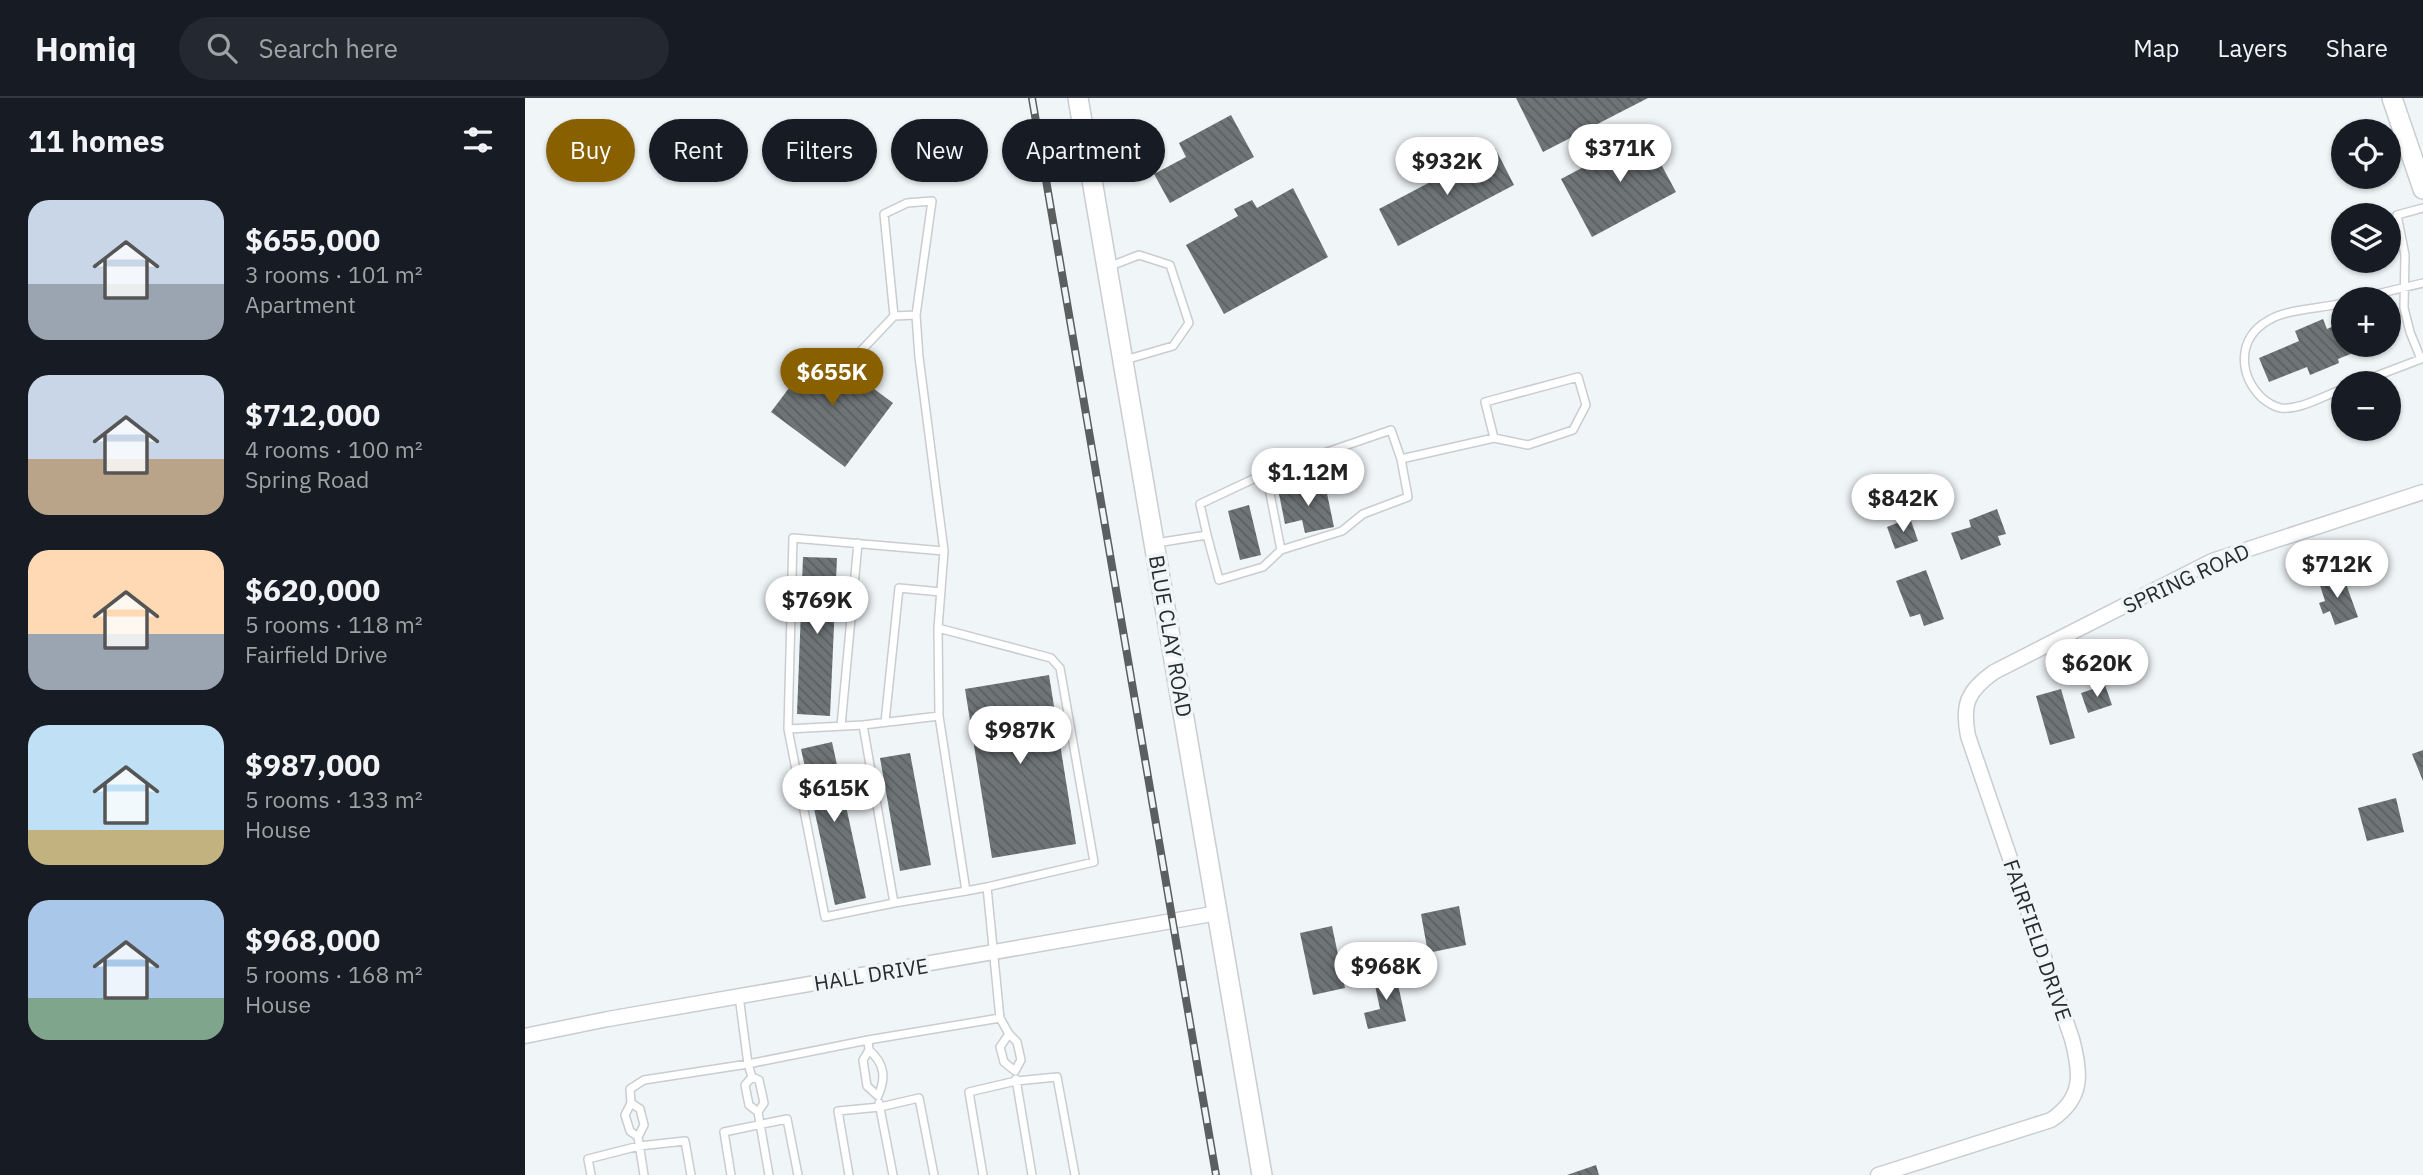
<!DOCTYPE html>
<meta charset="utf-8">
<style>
:root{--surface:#171b24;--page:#242831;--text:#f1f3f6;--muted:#9ea1a6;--line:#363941;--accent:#886000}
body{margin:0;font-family:"IBM Plex Sans",sans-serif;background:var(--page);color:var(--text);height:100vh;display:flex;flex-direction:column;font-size:26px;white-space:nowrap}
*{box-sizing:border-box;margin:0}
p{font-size:23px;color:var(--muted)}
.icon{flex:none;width:38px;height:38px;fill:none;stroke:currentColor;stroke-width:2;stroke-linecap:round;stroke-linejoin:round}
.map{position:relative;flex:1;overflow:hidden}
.details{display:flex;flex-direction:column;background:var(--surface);width:525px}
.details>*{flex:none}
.banner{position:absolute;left:21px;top:21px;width:665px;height:63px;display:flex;gap:14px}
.fabs{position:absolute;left:1806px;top:21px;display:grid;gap:14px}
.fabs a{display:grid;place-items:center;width:70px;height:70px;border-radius:50%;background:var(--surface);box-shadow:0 2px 5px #0004;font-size:35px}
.price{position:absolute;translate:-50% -60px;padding:0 16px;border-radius:24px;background:#fff;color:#222;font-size:23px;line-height:46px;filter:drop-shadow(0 2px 4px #0008)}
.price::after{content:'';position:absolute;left:50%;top:42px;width:21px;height:16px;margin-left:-10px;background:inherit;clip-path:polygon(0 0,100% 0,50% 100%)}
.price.current{background:var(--accent);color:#fff}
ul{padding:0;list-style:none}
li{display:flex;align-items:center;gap:21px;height:175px;padding:0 28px}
li span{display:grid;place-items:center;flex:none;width:196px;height:140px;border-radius:21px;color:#555}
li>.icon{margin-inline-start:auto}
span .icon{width:84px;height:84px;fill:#fffc;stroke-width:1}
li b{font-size:30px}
h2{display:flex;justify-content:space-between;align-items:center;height:84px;padding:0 28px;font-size:30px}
.pill{padding:0 24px;border-radius:32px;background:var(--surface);box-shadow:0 2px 5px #0004;font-size:24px;line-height:63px}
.pill.current{background:var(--accent);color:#fff}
header{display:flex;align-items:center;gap:42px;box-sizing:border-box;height:98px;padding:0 35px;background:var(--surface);border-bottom:2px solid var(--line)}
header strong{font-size:33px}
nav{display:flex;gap:38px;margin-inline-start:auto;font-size:24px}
.search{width:490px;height:63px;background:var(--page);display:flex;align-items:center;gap:18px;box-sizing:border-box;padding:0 24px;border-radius:38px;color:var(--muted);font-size:26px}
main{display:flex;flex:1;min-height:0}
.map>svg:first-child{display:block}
.building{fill:url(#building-back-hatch)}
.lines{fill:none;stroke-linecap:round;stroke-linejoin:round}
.lane-casing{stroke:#c9cdd0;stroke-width:10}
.street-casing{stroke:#c9cdd0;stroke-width:17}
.secondary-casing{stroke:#c9cdd0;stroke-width:22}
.lane{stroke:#fff;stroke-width:7}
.street{stroke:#fff;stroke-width:14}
.secondary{stroke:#fff;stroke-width:19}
.rail-casing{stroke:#5c5f60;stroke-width:8}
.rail{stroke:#f0f5f8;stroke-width:5;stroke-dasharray:16;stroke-linecap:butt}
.labels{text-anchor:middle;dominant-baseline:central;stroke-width:7;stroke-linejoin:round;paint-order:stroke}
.street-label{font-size:21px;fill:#292b2c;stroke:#f0f5f8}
</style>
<header>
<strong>Homiq</strong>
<div class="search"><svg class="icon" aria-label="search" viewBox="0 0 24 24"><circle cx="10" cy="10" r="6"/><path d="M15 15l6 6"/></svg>Search here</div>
<nav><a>Map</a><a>Layers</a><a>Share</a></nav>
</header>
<main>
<section class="details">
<h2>11 homes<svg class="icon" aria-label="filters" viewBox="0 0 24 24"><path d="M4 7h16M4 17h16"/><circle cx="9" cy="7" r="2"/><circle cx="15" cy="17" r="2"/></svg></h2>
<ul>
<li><span style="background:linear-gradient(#c9d6e8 60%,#9aa5b1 0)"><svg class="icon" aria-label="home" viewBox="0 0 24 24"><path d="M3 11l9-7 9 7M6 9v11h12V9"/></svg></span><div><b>$655,000</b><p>3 rooms · 101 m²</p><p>Apartment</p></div></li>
<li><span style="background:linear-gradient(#c9d6e8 60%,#b9a48a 0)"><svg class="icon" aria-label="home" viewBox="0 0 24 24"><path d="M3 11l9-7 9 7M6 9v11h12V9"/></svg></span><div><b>$712,000</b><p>4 rooms · 100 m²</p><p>Spring Road</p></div></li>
<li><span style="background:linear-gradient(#ffd9b3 60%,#9aa5b1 0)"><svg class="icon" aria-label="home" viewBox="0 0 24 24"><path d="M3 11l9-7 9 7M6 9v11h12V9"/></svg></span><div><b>$620,000</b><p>5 rooms · 118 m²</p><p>Fairfield Drive</p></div></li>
<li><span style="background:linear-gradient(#bfe0f5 75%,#c2b280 0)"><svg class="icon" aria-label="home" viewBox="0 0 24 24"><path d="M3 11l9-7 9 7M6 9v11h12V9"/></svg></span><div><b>$987,000</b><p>5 rooms · 133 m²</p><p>House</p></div></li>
<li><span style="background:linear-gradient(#a9c7e8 70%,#7fa58c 0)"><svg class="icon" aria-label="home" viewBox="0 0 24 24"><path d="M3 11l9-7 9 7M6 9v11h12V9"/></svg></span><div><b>$968,000</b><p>5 rooms · 168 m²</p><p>House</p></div></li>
</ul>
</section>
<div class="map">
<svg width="1898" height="1077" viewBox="0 0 1898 1077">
<defs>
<pattern id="building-back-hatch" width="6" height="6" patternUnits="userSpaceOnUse" patternTransform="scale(1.75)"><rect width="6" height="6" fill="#6f7476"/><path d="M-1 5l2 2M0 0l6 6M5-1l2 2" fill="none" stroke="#5b5f61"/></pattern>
</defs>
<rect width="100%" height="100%" fill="#f0f5f8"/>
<!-- building -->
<path class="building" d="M991,0H1123L1018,54Z
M706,17L729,59L645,105L629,76L661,59L654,45Z
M1132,30L1142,48L1130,55L1151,94L1067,139L1036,81Z
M970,50L989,87L873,148L854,111Z
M768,90L803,159L699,216L661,147L713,118L709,111L727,102L732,110Z
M1798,221L1802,231L1818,224V247H1848L1813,261L1814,265L1785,277L1782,269L1744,284L1734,260L1774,243L1770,233Z
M294,250L368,305L320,369L246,314Z
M800,386L809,429L780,435L777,422L760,426L754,396Z
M724,407L736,457L715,462L703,413Z
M1472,411L1481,436L1473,438L1476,447L1436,462L1426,435L1446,429L1444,422Z
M1385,420L1393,443L1370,451L1362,429Z
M278,459L312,460L305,618L272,616Z
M1401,472L1419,521L1399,528L1395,516L1385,519L1371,483Z
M1817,475L1833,519L1810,527L1805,513L1798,516L1794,505L1800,503L1794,484Z
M524,577L551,746L467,760L440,591Z
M1580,587L1587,607L1563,615L1556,595Z
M1536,591L1550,640L1525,647L1511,598Z
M307,644L341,800L310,807L276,651Z
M1898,652V683L1887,656Z
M385,655L406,767L375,773L355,660Z
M1871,700L1879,734L1842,743L1833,710Z
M934,808L941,847L903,855L896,816Z
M807,828L820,890L788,897L775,835Z
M870,873L881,923L843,931L839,915L855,911L848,878Z
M1071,1067L1074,1077H1042Z"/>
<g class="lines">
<defs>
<path id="lane" d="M1898,110L1872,117L1880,157L1879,210L1885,234L1896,261L1898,260
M583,169L614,157L645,167L664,225L648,248L600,262
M1831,201L1898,185
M1818,205C1795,211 1765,210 1744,222C1712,240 1713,276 1737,300C1742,304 1749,309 1756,310C1776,312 1800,297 1818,291
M369,218L359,116L382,105L407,103L391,217L394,259L419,453L413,530
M333,256L369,218L391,217
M1833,285L1896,261
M876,361L969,340L1003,347L1048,332L1061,307L1053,279L960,304L969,340
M741,375L866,332L876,361L883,399L838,416L817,433L756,452
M631,445L682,437L694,482L738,469L756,452L741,375L675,406L682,437
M414,618L338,627L369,805L441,793
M360,624L374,490L416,494
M338,627L263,631L300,819L369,805
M316,628L333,445
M263,631L268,440L419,453
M462,789L441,793L414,618L413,530L526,560L535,570L569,764L462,789L475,920L484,936L492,944L496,962L490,973L479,964L475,949L484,936
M344,952C360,966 361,980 353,998L342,988L338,962L344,952L343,942L475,920
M227,979L220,987L224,1007L233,1014L239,1005L234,982L227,979L223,966L343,942
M491,981L507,1077
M106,1005L115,1011L119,1027L113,1039L119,1077
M354,1005L368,1077
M233,1014L244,1077
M113,1039L105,1033L100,1017L106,1005L105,991L119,982L223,966L214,898
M66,1077L63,1061L114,1048L160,1043L166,1077
M206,1077L199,1034L262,1021L273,1077
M324,1077L313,1013L355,1009L394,1000L409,1077
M458,1077L444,994L491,983L532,979L550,1077"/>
<path id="street" d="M0,938L83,921L693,815
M1353,1077L1526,1022C1559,1000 1556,975 1547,941L1443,638C1437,607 1442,593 1469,574L1687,463L1898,394"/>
<path id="secondary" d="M553,0L737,1077
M1867,0L1898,91"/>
</defs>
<!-- lane casing -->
<use href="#lane" class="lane-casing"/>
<!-- street casing -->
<use href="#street" class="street-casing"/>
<!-- secondary casing -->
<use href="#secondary" class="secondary-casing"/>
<!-- lane -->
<use href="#lane" class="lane"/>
<!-- street -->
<use href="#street" class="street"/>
<!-- secondary -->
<use href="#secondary" class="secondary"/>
<defs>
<path id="rail" d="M507,0L691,1077"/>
</defs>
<!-- rail casing -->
<use href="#rail" class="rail-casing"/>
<!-- rail -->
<use href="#rail" class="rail"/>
</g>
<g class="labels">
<!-- street labels -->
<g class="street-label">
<text transform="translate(1661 480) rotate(-25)">SPRING ROAD</text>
<text transform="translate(646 538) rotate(80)">BLUE CLAY ROAD</text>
<text transform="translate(1513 842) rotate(71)">FAIRFIELD DRIVE</text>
<text transform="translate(346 876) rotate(-9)">HALL DRIVE</text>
</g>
</g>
</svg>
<div class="fabs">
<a><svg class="icon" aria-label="locate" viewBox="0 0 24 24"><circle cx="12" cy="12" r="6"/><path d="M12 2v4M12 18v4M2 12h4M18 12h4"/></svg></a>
<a><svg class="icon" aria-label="layers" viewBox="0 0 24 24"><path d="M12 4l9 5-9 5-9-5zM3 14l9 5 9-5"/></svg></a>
<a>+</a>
<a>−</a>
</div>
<b class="price" style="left:1095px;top:86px">$371K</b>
<b class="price" style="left:922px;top:99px">$932K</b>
<b class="price current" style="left:307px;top:310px">$655K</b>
<b class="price" style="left:783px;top:410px">$1.12M</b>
<b class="price" style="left:1378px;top:436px">$842K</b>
<b class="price" style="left:1812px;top:502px">$712K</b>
<b class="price" style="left:292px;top:538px">$769K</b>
<b class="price" style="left:1572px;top:601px">$620K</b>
<b class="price" style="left:495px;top:668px">$987K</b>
<b class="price" style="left:309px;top:726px">$615K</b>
<b class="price" style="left:861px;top:904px">$968K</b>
<div class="banner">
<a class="pill current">Buy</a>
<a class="pill">Rent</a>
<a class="pill">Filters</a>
<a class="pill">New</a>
<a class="pill">Apartment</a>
</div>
</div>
</main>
